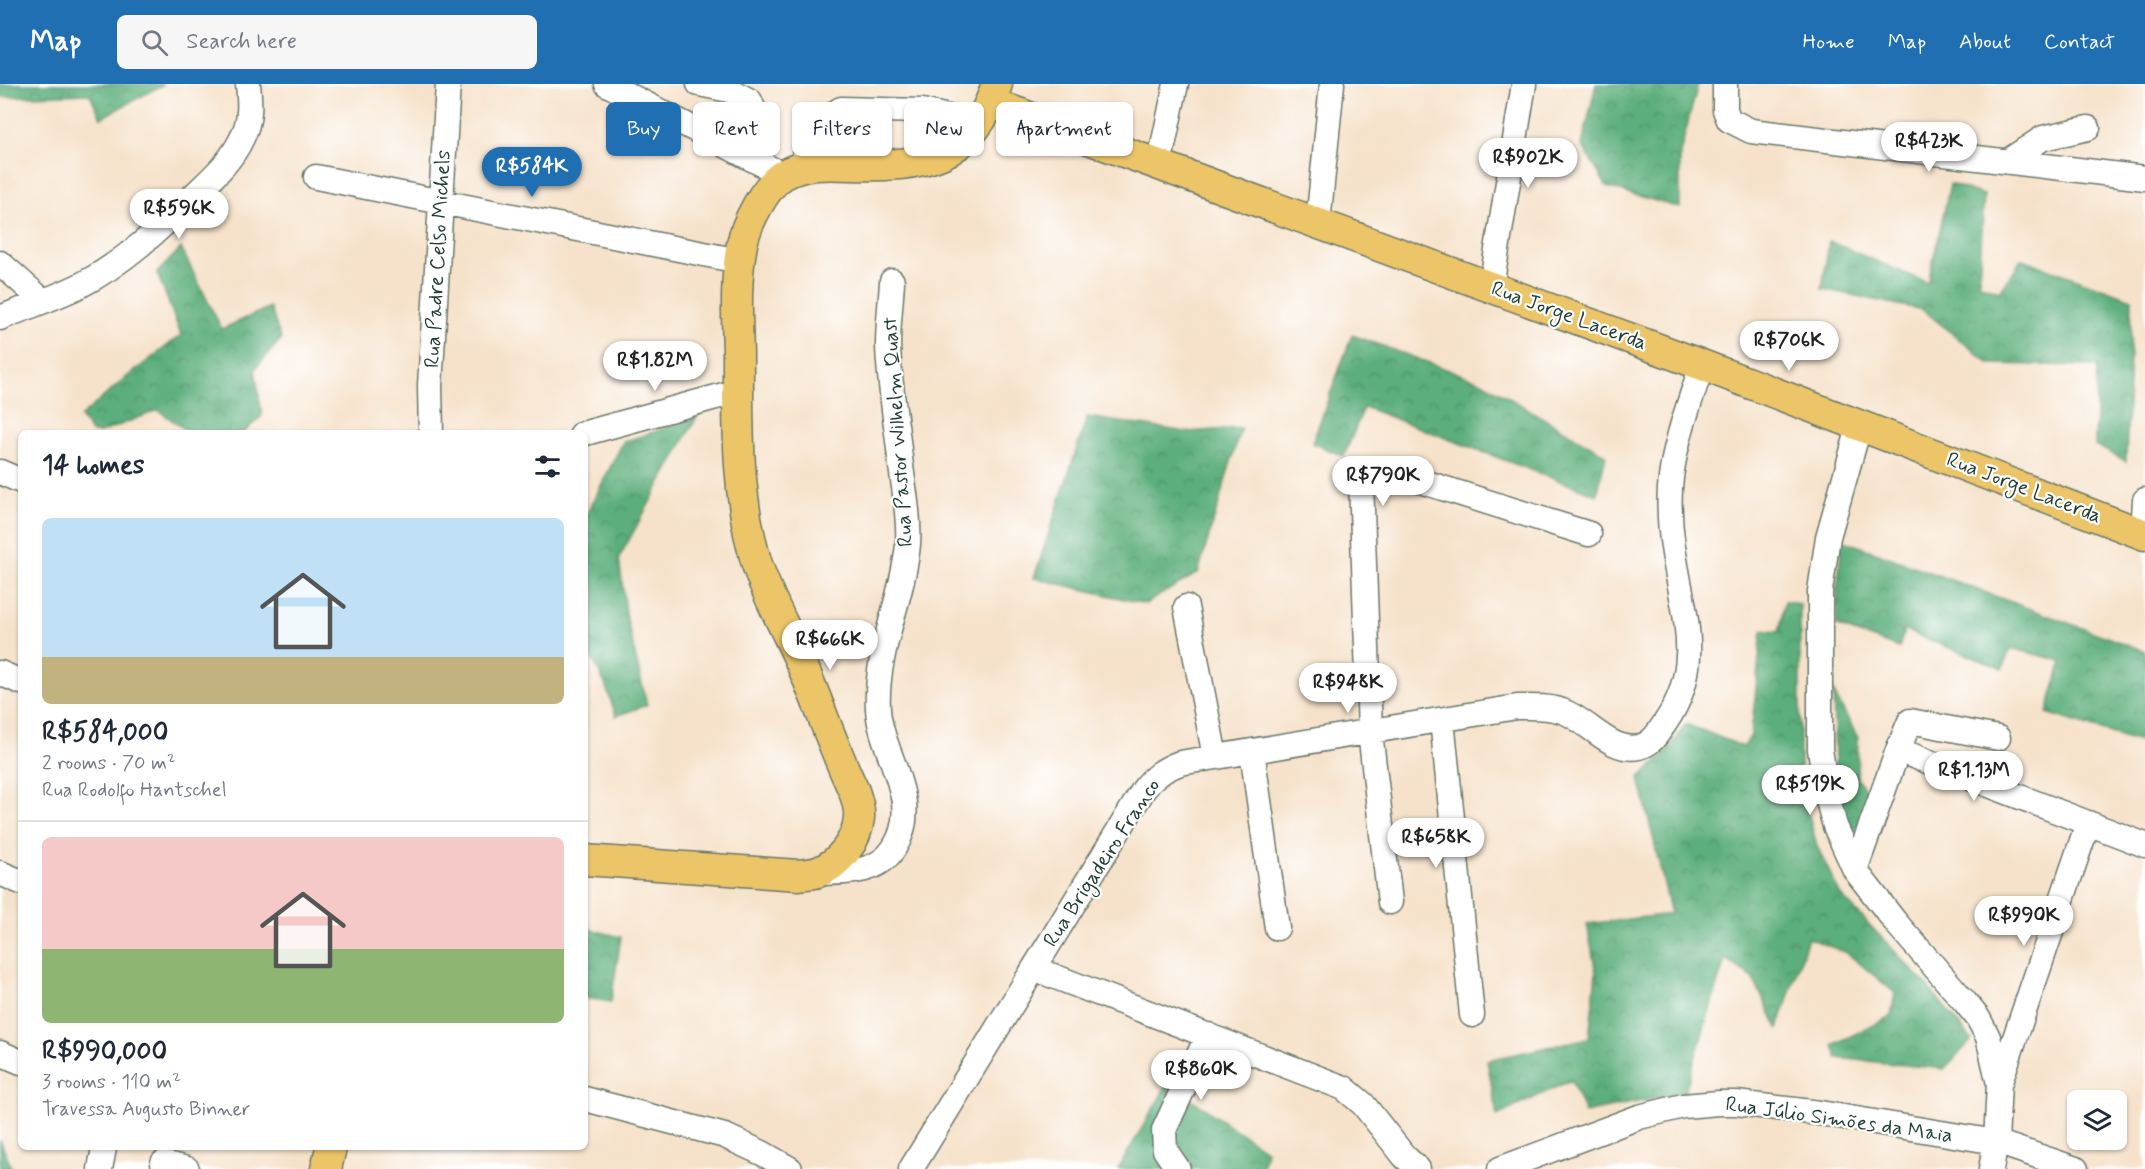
<!DOCTYPE html>
<meta charset="utf-8">
<style>
:root{--surface:#fff;--page:#f6f6f7;--text:#1f2937;--muted:#747a83;--line:#e0e1e3;--accent:#1f6fb2}
body{margin:0;font-family:Mynerve,sans-serif;background:var(--page);color:var(--text);height:100vh;display:flex;flex-direction:column;font-size:22px;white-space:nowrap}
*{box-sizing:border-box;margin:0}
p{font-size:20px;color:var(--muted)}
.icon{flex:none;width:33px;height:33px;fill:none;stroke:currentColor;stroke-width:2;stroke-linecap:round;stroke-linejoin:round}
.map{position:relative;flex:1;overflow:hidden}
.panel{position:absolute;left:18px;top:346px;width:570px;height:720px;display:flex;flex-direction:column;background:var(--surface);border-radius:9px;box-shadow:0 2px 4px #0004}
.panel>*{flex:none}
.hud{position:absolute;left:606px;top:18px;width:570px;height:54px;display:flex;gap:12px}
.fabs{position:absolute;left:2067px;top:1006px;display:grid;gap:12px}
.fabs a{display:grid;place-items:center;width:60px;height:60px;border-radius:9px;background:var(--surface);box-shadow:0 2px 4px #0004;font-size:30px}
.price{position:absolute;translate:-50% -51px;padding:0 14px;border-radius:21px;background:#fff;color:#222;font-size:20px;line-height:39px;filter:drop-shadow(0 2px 3px #0008)}
.price::after{content:'';position:absolute;left:50%;top:36px;width:18px;height:14px;margin-left:-9px;background:inherit;clip-path:polygon(0 0,100% 0,50% 100%)}
.price.active{background:var(--accent);color:#fff}
ul{padding:0;list-style:none}
li{display:grid;align-content:center;gap:12px;height:318px;padding:0 24px}
li+li{border-top:2px solid var(--line)}
li span{display:grid;place-items:center;height:186px;border-radius:9px;color:#555}
li>.icon{margin-inline-start:auto}
span .icon{width:108px;height:108px;fill:#fffc;stroke-width:1}
li b{font-size:26px}
h2{display:flex;justify-content:space-between;align-items:center;height:72px;padding:0 24px;font-size:26px}
.pill{padding:0 21px;border-radius:9px;background:var(--surface);box-shadow:0 2px 4px #0004;font-size:21px;line-height:54px}
.pill.active{background:var(--accent);color:#fff}
header{display:flex;align-items:center;gap:36px;box-sizing:border-box;height:84px;padding:0 30px;background:var(--accent);color:#fff}
header strong{font-size:28px}
nav{display:flex;gap:33px;margin-inline-start:auto;font-size:21px}
.search{width:420px;height:54px;background:var(--page);display:flex;align-items:center;gap:15px;box-sizing:border-box;padding:0 21px;border-radius:9px;color:var(--muted);font-size:22px}
.map>svg:first-child{display:block}
.forest{fill:url(#forest-crowns);stroke:#3e7658;stroke-width:1.5}
.lines{fill:none;stroke-linecap:round;stroke-linejoin:round}
.minor-casing{stroke:#6a7768;stroke-width:27}
.major-casing{stroke:#6a7768;stroke-width:33}
.minor{stroke:#fff;stroke-width:24}
.major{stroke:#edc569;stroke-width:30}
.labels{text-anchor:middle;dominant-baseline:central;stroke-width:4.5;stroke-linejoin:round;paint-order:stroke}
.street-label{font-size:21px;fill:#1f3d34;stroke:#fff}
</style>
<header>
<strong>Map</strong>
<div class="search"><svg class="icon" aria-label="search" viewBox="0 0 24 24"><circle cx="10" cy="10" r="6"/><path d="M15 15l6 6"/></svg>Search here</div>
<nav><a>Home</a><a>Map</a><a>About</a><a>Contact</a></nav>
</header>
<div class="map">
<svg width="2145" height="1085" viewBox="0 0 2145 1085">
<defs>
<pattern id="forest-crowns" width="20" height="18" patternUnits="userSpaceOnUse" patternTransform="scale(1.5)"><rect width="20" height="18" fill="#5cae7b"/><path d="M2 6a3 3 0 1 1 6 0M12 15a3 3 0 1 1 6 0" fill="none" stroke="#4b8f66"/></pattern>
</defs>
<rect width="100%" height="100%" fill="#fff"/>
<filter id="ink" filterUnits="userSpaceOnUse"><feTurbulence type="fractalNoise" baseFrequency=".0167" numOctaves="2"/><feDisplacementMap in="SourceGraphic" scale="12" xChannelSelector="R" yChannelSelector="G"/><feConvolveMatrix kernelMatrix="1 2 1 2 8 2 1 2 1" color-interpolation-filters="sRGB"/></filter>
<filter id="wash" filterUnits="userSpaceOnUse"><feTurbulence type="fractalNoise" baseFrequency=".008" numOctaves="4" result="noise"/><feDisplacementMap in="SourceGraphic" scale="24" xChannelSelector="R" yChannelSelector="G"/><feGaussianBlur stdDeviation="1.35" result="paint"/><feColorMatrix in="noise" values="0 0 0 0 0 0 0 0 0 0 0 0 0 0 0 0 0 1.4 0 .05"/><feComposite in="paint" operator="in"/></filter>
<g filter="url(#wash)">
<rect width="100%" height="100%" fill="#f6e2ca"/>
<!-- forest -->
<path class="forest" d="M0,0H164L101,34L90,10L0,13Z
M1596,0H1698L1680,69V124L1607,103L1582,61Z
M1950,100L1984,111L1979,200L2000,207L2022,175L2132,215L2126,377L2095,361L2097,282L1990,280L1923,226L1822,205L1829,157L1928,199Z
M181,164L222,245L270,223L281,255L255,285L262,332L243,349H190L158,326L100,349H92L80,333L128,292L181,251L157,189Z
M1352,251L1482,298L1606,371L1597,411L1364,323L1344,372L1312,359Z
M697,333L619,474L627,536L647,621L616,632L605,600L585,560V433L623,358Z
M1087,333L1187,348L1241,344L1198,489L1145,520L1034,494Z
M1842,456L2145,567V660L2047,629L2062,577L2010,564L2003,585L1904,546L1899,564L1837,542V505Z
M1785,517L1800,520V698L1817,762L1840,810L1926,900L1972,956L1944,985L1837,974L1833,961L1891,932L1895,909L1847,869L1808,854L1778,944L1752,893L1725,875L1685,1008L1585,1029L1571,996L1497,1032L1487,976L1589,954L1596,889L1587,840L1671,830L1639,694L1663,672L1686,640L1744,663L1751,651L1762,546L1779,548Z
M1833,607L1858,654L1857,694L1871,713L1853,751L1836,711Z
M585,844L621,853L611,918L585,914Z
M1168,999L1267,1067L1261,1085H1118Z
M0,1056L12,1085H0Z"/>
</g>
<g filter="url(#ink)">
<g class="lines">
<defs>
<path id="minor" d="M607,0L783,91
M699,0L729,6L750,17L757,34L754,76
M1725,0V26L1729,36L1751,47L2145,94
M2008,77L2043,54L2088,44
M1159,81L1176,0
M804,83L805,63L814,47L828,33L841,25L922,27L952,34L977,44
M316,93L739,177
M1318,139L1332,0
M0,179L43,217
M1491,203L1524,0
M0,234C27,223 55,214 81,201C123,179 159,146 192,113C211,95 231,78 242,54C251,36 250,19 248,0
M1860,340L1828,453L1820,507V665L1827,713L1835,742L1855,786L1897,840L1965,918L1978,934L1988,953L1999,1000L1996,1058L1991,1085
M431,350L430,302L448,0
M582,350L738,307
M0,388L21,397
M2143,450L2145,416
M1186,523L1215,673
M0,589L21,598
M1442,636L1472,931
M1898,666L1910,637L1998,654
M1252,667L1277,844
M1855,786L1898,666L2145,761
M0,789L21,798
M816,789C845,788 877,791 894,764C924,718 881,671 878,625C875,567 903,516 908,460C910,432 903,401 900,374C896,336 889,298 888,261C888,239 891,218 892,197
M1390,818L1370,648L1361,397L1365,388C1376,384 1386,387 1398,390L1589,450
M1035,885L1344,1004L1363,1020L1404,1072L1418,1085
M0,969L21,978
M2000,998L2088,739
M585,1015L725,1052L762,1069L790,1085
M163,1079L187,1085
M100,1085L104,1064
M911,1085L1144,705C1154,692 1164,685 1180,679L1517,623C1532,623 1548,622 1562,627C1587,635 1610,669 1639,663C1652,660 1658,649 1665,639C1706,580 1682,527 1673,463C1670,444 1669,424 1670,404C1673,362 1689,321 1702,281
M1178,1085L1165,1066L1164,1046L1208,951
M1500,1085L1639,1033L1683,1022L1719,1019H1736L1820,1029L1996,1058L2076,1085"/>
<path id="major" d="M991,19L1702,281L2145,451
M585,776L799,791C805,790 812,790 818,788C839,780 857,757 859,734C860,725 857,716 854,707C834,666 820,622 802,581C787,546 767,513 756,477C736,409 738,339 738,269C737,233 735,196 742,160C746,140 765,102 783,91C803,79 828,80 850,81C921,83 973,77 997,0
M326,1085L331,1064"/>
</defs>
<!-- minor casing -->
<use href="#minor" class="minor-casing"/>
<!-- major casing -->
<use href="#major" class="major-casing"/>
<!-- minor -->
<use href="#minor" class="minor"/>
<!-- major -->
<use href="#major" class="major"/>
</g>
</g>
<g class="labels">
<!-- street labels -->
<g class="street-label">
<text transform="translate(438 175) rotate(-87)">Rua Padre Celso Michels</text>
<text transform="translate(1569 232) rotate(20)">Rua Jorge Lacerda</text>
<text transform="translate(898 348) rotate(-94)">Rua Pastor Wilhelm Quast</text>
<text transform="translate(2024 404) rotate(21)">Rua Jorge Lacerda</text>
<text transform="translate(1102 779) rotate(-57)">Rua Brigadeiro Franco</text>
<text transform="translate(1839 1036) rotate(8)">Rua Júlio Simões da Maia</text>
</g>
</g>
</svg>
<div class="fabs">
<a><svg class="icon" aria-label="layers" viewBox="0 0 24 24"><path d="M12 4l9 5-9 5-9-5zM3 14l9 5 9-5"/></svg></a>
</div>
<b class="price" style="left:1929px;top:89px">R$423K</b>
<b class="price" style="left:1528px;top:105px">R$902K</b>
<b class="price active" style="left:532px;top:114px">R$584K</b>
<b class="price" style="left:179px;top:156px">R$596K</b>
<b class="price" style="left:1789px;top:288px">R$706K</b>
<b class="price" style="left:655px;top:308px">R$1.82M</b>
<b class="price" style="left:1383px;top:423px">R$790K</b>
<b class="price" style="left:830px;top:587px">R$666K</b>
<b class="price" style="left:1348px;top:630px">R$948K</b>
<b class="price" style="left:1974px;top:718px">R$1.13M</b>
<b class="price" style="left:1810px;top:732px">R$519K</b>
<b class="price" style="left:1436px;top:785px">R$658K</b>
<b class="price" style="left:2024px;top:863px">R$990K</b>
<b class="price" style="left:1201px;top:1017px">R$860K</b>
<div class="hud">
<a class="pill active">Buy</a>
<a class="pill">Rent</a>
<a class="pill">Filters</a>
<a class="pill">New</a>
<a class="pill">Apartment</a>
</div>
<section class="panel">
<h2>14 homes<svg class="icon" aria-label="filters" viewBox="0 0 24 24"><path d="M4 7h16M4 17h16"/><circle cx="9" cy="7" r="2"/><circle cx="15" cy="17" r="2"/></svg></h2>
<ul>
<li><span style="background:linear-gradient(#bfe0f5 75%,#c2b280 0)"><svg class="icon" aria-label="home" viewBox="0 0 24 24"><path d="M3 11l9-7 9 7M6 9v11h12V9"/></svg></span><div><b>R$584,000</b><p>2 rooms · 70 m²</p><p>Rua Rodolfo Hantschel</p></div></li>
<li><span style="background:linear-gradient(#f6c9c9 60%,#8fb573 0)"><svg class="icon" aria-label="home" viewBox="0 0 24 24"><path d="M3 11l9-7 9 7M6 9v11h12V9"/></svg></span><div><b>R$990,000</b><p>3 rooms · 110 m²</p><p>Travessa Augusto Binner</p></div></li>
</ul>
</section>
</div>
